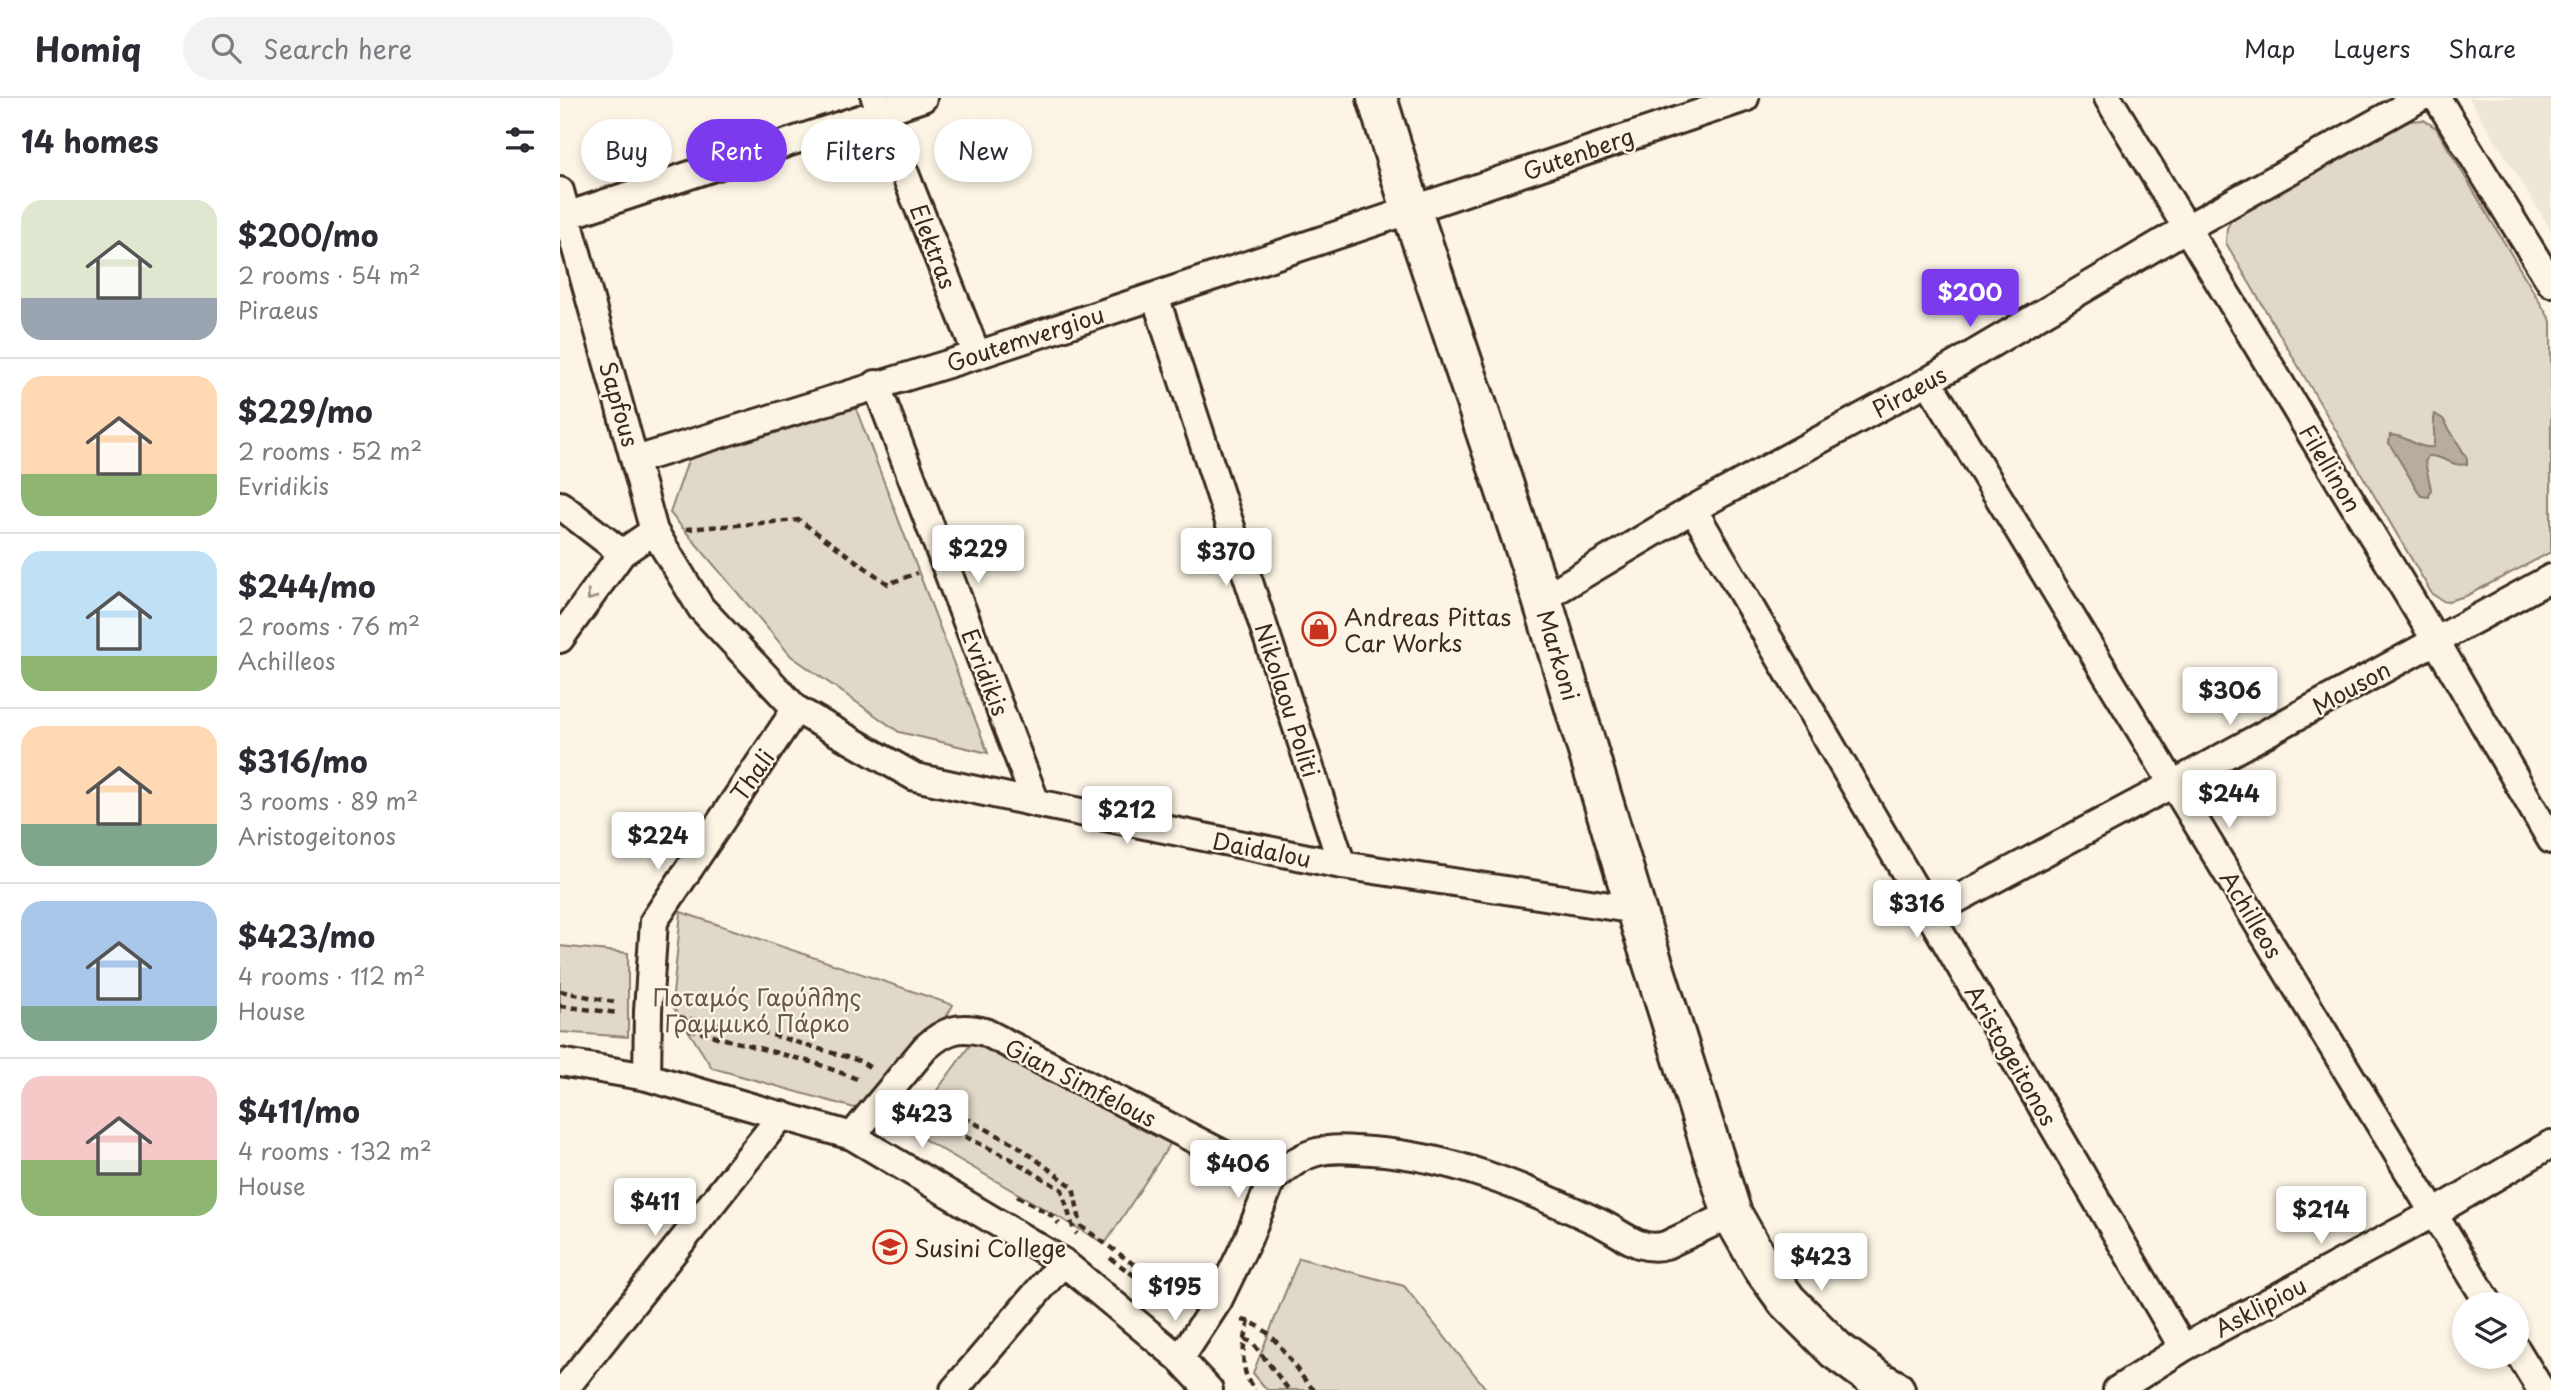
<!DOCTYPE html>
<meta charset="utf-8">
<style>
:root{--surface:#fff;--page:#f2f2f3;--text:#2b2b33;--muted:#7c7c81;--line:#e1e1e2;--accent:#7c3aed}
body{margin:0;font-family:"Playpen Sans",sans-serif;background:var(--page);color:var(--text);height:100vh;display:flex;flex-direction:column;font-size:26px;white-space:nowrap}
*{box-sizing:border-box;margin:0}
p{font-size:23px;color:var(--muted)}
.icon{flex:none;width:38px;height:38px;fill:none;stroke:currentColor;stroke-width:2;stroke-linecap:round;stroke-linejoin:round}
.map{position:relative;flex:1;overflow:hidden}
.details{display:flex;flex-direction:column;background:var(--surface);width:560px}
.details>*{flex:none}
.top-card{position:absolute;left:21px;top:21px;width:665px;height:63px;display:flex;gap:14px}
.controls{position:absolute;left:1892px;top:1194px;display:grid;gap:14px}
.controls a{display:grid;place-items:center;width:77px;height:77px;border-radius:50%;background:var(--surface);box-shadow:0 4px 10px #0003;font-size:35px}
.price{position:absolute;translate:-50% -60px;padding:0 16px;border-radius:7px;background:#fff;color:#222;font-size:23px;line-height:46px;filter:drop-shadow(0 2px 4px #0008)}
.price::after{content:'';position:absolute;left:50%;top:42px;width:21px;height:16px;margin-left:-10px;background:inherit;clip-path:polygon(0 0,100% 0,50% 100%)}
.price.on{background:var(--accent);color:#fff}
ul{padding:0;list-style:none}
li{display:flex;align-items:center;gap:21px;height:175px;padding:0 21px}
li+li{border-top:2px solid var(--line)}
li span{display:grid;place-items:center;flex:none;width:196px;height:140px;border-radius:21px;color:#555}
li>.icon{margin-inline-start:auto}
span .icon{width:84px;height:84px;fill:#fffc;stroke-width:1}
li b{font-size:30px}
h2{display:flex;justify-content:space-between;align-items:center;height:84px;padding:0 21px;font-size:30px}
.chip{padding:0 24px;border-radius:32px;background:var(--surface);box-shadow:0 4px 10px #0003;font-size:24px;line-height:63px}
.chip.on{background:var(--accent);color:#fff}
header{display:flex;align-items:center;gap:42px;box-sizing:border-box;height:98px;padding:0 35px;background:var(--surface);border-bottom:2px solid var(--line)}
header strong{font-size:33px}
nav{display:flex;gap:38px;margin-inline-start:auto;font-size:24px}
.search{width:490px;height:63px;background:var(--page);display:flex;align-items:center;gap:18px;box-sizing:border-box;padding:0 24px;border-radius:38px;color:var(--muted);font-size:26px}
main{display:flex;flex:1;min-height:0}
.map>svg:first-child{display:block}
.built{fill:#eee6d6}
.green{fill:#e0d8c8;stroke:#8e8173;stroke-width:2}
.water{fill:#b7ad9e;stroke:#85796b;stroke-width:2}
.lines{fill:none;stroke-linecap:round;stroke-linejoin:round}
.minor-casing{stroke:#3b2a1e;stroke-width:32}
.secondary-casing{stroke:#3b2a1e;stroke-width:44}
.path{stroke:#3b2a1e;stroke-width:4.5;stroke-dasharray:7 5;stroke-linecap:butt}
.minor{stroke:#fcf5e5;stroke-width:26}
.secondary{stroke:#fcf5e5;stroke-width:38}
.oneway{stroke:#9c9082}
.labels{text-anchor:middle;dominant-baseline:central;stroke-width:5;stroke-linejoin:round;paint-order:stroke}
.street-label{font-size:23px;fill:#3b2a1e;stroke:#fcf5e5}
.poi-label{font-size:23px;fill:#3b2a1e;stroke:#fcf5e5;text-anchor:start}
.park-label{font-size:23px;fill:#645648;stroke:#fcf5e5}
</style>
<header>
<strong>Homiq</strong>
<div class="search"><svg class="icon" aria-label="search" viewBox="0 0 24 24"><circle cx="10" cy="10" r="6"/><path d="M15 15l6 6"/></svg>Search here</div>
<nav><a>Map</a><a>Layers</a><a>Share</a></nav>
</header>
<main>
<section class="details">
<h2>14 homes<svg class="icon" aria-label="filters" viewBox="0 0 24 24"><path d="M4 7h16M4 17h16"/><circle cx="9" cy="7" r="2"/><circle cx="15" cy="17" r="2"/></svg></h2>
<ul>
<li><span style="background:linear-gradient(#dfe7d0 70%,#9aa5b1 0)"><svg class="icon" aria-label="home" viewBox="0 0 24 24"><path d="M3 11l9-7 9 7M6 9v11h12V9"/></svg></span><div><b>$200/mo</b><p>2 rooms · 54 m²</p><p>Piraeus</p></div></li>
<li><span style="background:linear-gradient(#ffd9b3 70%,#8fb573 0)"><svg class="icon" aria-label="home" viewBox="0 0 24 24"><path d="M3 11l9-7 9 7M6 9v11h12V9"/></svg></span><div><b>$229/mo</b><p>2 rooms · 52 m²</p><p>Evridikis</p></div></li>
<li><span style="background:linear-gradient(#bfe0f5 75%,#8fb573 0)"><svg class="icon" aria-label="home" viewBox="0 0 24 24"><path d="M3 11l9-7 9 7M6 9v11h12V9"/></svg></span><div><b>$244/mo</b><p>2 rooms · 76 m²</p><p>Achilleos</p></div></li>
<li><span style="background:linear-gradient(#ffd9b3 70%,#7fa58c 0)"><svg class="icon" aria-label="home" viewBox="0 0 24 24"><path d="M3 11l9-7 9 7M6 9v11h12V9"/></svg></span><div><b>$316/mo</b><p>3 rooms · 89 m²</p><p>Aristogeitonos</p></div></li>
<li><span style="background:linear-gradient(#a9c7e8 75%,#7fa58c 0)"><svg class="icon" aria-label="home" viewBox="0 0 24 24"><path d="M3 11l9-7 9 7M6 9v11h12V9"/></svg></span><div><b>$423/mo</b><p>4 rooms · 112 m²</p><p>House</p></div></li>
<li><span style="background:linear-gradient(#f6c9c9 60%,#8fb573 0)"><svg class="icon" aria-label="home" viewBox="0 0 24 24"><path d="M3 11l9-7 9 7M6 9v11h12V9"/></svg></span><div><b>$411/mo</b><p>4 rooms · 132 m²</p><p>House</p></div></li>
</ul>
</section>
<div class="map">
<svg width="1991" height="1292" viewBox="0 0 1991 1292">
<rect width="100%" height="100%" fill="#fcf5e5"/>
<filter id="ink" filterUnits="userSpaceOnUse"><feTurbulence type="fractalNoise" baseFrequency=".0143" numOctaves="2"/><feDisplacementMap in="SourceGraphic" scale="14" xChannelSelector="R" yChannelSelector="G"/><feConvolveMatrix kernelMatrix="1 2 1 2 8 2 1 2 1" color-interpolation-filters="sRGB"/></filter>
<g filter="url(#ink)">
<!-- built -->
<path class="built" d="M1909,0H1991V132Z"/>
<!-- green -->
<path class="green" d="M1864,22L1876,30L1991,223V454L1906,498L1885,504L1872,496L1666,145L1667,130L1673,119L1848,23Z
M293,303L428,655L339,634L231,558L110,415L129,360Z
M121,814L393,907L330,1020L152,970L112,907Z
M0,848L68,855V939L0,934Z
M413,943L612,1043L545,1146L348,1032Z
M739,1160L844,1188L927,1292H707L693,1275Z"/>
<!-- water -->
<path class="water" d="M1875,316L1883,321L1907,360V366C1893,370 1883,357 1868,358L1865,364L1871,391L1869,399L1861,398L1829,345L1830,337C1847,337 1856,351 1873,349C1877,338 1871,328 1875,316Z"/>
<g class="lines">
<defs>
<path id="minor" d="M315,0L417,257
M1548,0L1876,543L1991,742
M1877,0L1991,185
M0,93L94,433L141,510L236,611L355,679L476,705L782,767L1076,812
M0,120L363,0
M595,198L782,767
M1368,283L1929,1206
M316,286L476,705
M76,362L417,257L595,198L1185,0
M0,407L62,455
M1133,411L1623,1250
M982,501L1133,411L1368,283L1625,131L1860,0
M0,541L62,455L94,433
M1369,816L1613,686L1991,480
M0,964L87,979L292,1038L503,1164L620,1261L649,1292
M87,979L88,913L94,823L236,611
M292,1038L365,950C385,932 399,927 425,934L712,1081C726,1071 740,1058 757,1054C774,1049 794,1052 811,1053C892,1058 965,1090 1038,1124C1061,1134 1079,1155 1106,1147L1172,1116
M1956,1251L1981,1292
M620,1261L658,1203L688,1141L712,1081
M4,1292L222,1017
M394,1292L503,1164
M1557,1292L1623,1250L1874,1115L1991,1046"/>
<path id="secondary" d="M817,0L851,111L982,501L1076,812L1172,1116L1201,1167L1227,1203L1276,1252L1320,1284L1335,1292"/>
</defs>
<!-- minor casing -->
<use href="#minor" class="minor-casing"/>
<!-- secondary casing -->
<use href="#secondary" class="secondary-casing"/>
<!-- path -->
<path class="path" d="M126,431L239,422L328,486L357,475
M0,893L58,905
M0,908L58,915
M118,919L202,934L300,963L311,970
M124,920L131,932L255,965L300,982
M362,997L458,1048L513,1089L521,1128L624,1203
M351,1012L451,1061L502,1092L514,1133L517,1136
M457,1098L494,1119L499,1126
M550,1160L616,1208L619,1207
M682,1222C716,1228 731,1270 754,1292
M689,1223C683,1246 678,1273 695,1292
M684,1241L692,1244L729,1292"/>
<!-- minor -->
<use href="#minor" class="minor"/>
<!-- secondary -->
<use href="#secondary" class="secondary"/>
</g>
<!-- one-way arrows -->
<defs><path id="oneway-chevron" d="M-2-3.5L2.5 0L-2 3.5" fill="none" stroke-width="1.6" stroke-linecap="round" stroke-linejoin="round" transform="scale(1.75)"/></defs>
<use class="oneway" href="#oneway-chevron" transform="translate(31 498) rotate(126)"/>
</g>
<!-- icons -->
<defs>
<symbol id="shop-ring" viewBox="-11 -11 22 22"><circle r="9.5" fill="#fcf5e5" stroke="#c8321e" stroke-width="1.5"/><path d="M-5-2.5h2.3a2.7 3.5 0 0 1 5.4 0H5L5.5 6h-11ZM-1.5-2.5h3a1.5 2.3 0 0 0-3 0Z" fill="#c8321e"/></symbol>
<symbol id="university-ring" viewBox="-11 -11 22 22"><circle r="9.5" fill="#fcf5e5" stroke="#c8321e" stroke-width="1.5"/><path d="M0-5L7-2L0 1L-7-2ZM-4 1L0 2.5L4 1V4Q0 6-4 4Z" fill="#c8321e"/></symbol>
</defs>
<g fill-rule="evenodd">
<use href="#shop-ring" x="740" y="512" width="38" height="38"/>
<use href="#university-ring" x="311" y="1130" width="38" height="38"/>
</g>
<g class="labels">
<!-- street labels -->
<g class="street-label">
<text transform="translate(1018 55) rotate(-19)">Gutenberg</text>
<text transform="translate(374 148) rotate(69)">Elektras</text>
<text transform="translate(465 240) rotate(-18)">Goutemvergiou</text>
<text transform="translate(1349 293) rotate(-29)">Piraeus</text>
<text transform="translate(60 306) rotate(74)">Sapfous</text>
<text transform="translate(1771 370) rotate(59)">Filellinon</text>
<text transform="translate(999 557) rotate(73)">Markoni</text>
<text transform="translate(426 574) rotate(69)">Evridikis</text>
<text transform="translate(1791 589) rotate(-29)">Mouson</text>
<text transform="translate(728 602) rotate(72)">Nikolaou Politi</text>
<text transform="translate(192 677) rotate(-56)">Thali</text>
<text transform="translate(702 751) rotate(11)">Daidalou</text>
<text transform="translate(1692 816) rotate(59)">Achilleos</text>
<text transform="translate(1452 957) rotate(60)">Aristogeitonos</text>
<text transform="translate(521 984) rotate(27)">Gian Simfelous</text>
<text transform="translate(1700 1208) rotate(-28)">Asklipiou</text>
</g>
<!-- poi labels -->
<g class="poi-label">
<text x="784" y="518">Andreas Pittas<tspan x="784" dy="26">Car Works</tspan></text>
<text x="354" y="1149">Susini College</text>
</g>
<!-- park labels -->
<g class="park-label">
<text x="197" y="898">Ποταμός Γαρύλλης<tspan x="197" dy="26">Γραμμικό Πάρκο</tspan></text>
</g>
</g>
</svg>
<div class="controls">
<a><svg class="icon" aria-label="layers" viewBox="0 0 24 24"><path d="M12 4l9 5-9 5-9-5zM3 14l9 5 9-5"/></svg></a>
</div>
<b class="price on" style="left:1410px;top:231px">$200</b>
<b class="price" style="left:418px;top:487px">$229</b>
<b class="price" style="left:666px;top:490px">$370</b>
<b class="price" style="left:1670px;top:629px">$306</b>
<b class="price" style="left:1669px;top:732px">$244</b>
<b class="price" style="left:567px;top:748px">$212</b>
<b class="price" style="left:98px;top:774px">$224</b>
<b class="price" style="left:1357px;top:842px">$316</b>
<b class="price" style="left:362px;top:1052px">$423</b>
<b class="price" style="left:678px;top:1102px">$406</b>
<b class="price" style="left:95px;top:1140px">$411</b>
<b class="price" style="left:1761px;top:1148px">$214</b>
<b class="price" style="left:1261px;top:1195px">$423</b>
<b class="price" style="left:615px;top:1225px">$195</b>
<div class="top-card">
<a class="chip">Buy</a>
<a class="chip on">Rent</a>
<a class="chip">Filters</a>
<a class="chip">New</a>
</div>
</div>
</main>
